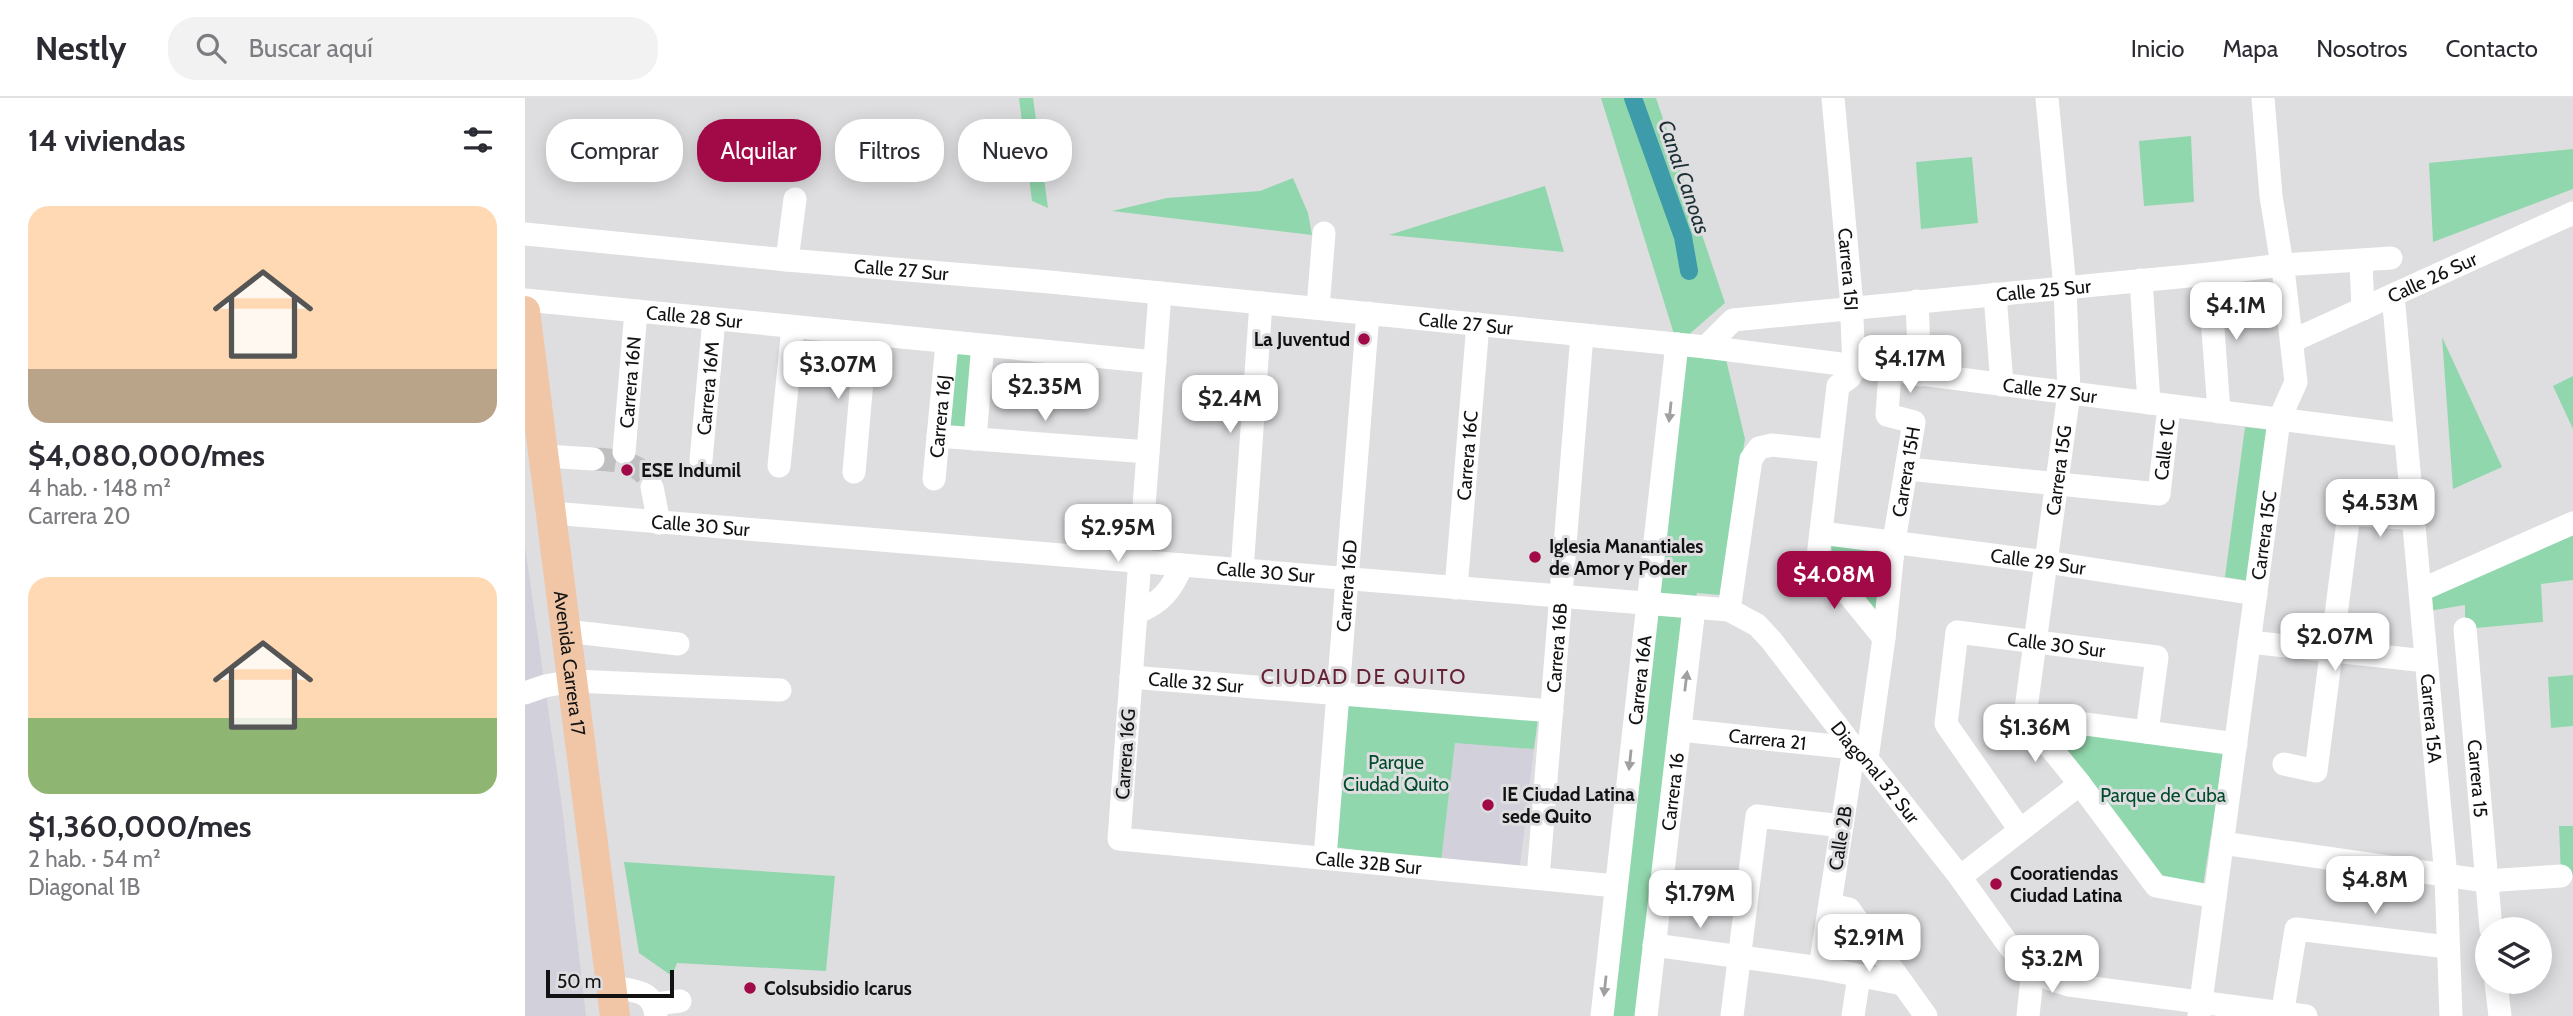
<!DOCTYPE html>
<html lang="es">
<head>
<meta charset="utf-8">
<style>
	:root { --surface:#fff; --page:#f2f2f3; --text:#2b2b33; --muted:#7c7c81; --line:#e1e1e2; --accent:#a20947 }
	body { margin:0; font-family:Cabin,sans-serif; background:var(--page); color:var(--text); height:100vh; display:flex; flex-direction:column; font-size:26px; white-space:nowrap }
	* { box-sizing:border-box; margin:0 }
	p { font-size:23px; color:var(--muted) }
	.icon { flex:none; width:38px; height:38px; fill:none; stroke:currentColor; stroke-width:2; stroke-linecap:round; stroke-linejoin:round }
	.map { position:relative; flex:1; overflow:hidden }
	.side { display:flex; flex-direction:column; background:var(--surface); width:525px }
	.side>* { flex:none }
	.banner { position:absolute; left:21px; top:21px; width:665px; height:63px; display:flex; gap:14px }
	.fabs { position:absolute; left:1950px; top:819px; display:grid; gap:14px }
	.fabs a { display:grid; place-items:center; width:77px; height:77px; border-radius:50%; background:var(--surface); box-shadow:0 4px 18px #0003; font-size:35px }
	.scale { position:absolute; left:21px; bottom:18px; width:128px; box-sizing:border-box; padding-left:7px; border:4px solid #121213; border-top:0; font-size:19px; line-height:24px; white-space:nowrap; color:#121213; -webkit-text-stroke:5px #dedee1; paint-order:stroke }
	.price { position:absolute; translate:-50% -60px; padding:0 16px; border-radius:14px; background:#fff; color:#222; font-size:23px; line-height:46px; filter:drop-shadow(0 2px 4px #0008) }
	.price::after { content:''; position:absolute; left:50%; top:42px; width:21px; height:16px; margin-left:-10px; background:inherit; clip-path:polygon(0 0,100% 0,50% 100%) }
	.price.active { background:var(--accent); color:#fff }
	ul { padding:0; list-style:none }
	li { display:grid; align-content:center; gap:14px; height:371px; padding:0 28px }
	li span { display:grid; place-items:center; height:217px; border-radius:21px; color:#555 }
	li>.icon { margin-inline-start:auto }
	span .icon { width:126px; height:126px; fill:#fffc; stroke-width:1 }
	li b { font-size:30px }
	h2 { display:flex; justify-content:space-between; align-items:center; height:84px; padding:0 28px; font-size:30px }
	.chip { padding:0 24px; border-radius:28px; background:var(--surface); box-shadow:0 4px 18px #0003; font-size:24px; line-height:63px }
	.chip.active { background:var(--accent); color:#fff }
	header { display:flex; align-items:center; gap:42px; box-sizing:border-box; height:98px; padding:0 35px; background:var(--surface); border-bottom:2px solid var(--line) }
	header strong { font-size:33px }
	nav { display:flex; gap:38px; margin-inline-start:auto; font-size:24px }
	.search { width:490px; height:63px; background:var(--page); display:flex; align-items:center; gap:18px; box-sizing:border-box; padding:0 24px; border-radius:28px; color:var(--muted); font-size:26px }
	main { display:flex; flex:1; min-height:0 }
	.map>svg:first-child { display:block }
	.built { fill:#d2d1db }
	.green { fill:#91d7ad }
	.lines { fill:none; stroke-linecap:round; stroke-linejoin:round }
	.canal { stroke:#3e9ba9; stroke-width:18 }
	.minor-tunnel { stroke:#bfbfc2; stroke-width:23; stroke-dasharray:23 11; stroke-linecap:butt }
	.minor { stroke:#fff; stroke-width:23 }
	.major { stroke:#f0c6a6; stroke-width:30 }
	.oneway { fill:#a0a0a1 }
	.poi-dot { fill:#a20947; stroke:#dedee1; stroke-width:2.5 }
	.labels { text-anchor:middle; stroke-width:6; stroke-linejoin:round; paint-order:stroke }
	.street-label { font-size:19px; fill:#121213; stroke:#dedee1 }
	.poi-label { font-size:19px; font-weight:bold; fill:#121213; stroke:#dedee1; text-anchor:start }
	.park-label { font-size:19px; fill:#014a2b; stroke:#dedee1 }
	.water-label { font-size:21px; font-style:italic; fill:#1b3034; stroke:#dedee1 }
	.neighbourhood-label { font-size:21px; letter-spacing:2px; fill:#662235; stroke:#dedee1 }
</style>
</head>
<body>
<header>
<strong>Nestly</strong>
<div class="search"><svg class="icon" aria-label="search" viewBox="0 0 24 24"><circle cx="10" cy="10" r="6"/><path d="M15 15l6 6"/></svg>Buscar aquí</div>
<nav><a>Inicio</a><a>Mapa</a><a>Nosotros</a><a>Contacto</a></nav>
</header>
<main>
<section class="side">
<h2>14 viviendas<svg class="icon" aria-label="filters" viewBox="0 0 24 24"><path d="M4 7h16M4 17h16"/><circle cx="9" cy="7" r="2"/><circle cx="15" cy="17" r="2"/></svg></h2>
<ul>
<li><span style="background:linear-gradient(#ffd9b3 75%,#b9a48a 0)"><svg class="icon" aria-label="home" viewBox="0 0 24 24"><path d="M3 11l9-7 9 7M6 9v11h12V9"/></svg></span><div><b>$4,080,000/mes</b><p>4 hab. · 148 m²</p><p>Carrera 20</p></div></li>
<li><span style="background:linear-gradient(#ffd9b3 65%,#8fb573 0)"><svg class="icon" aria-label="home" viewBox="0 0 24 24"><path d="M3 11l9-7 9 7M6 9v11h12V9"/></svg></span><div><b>$1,360,000/mes</b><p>2 hab. · 54 m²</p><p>Diagonal 1B</p></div></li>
</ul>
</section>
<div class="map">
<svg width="2048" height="918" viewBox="0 0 2048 918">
	<rect width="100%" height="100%" fill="#dedee1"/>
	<!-- built -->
	<g class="built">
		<path d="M0 448 37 708 61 918H0Z"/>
		<path d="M930 644 1009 651 995 768 916 764Z"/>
	</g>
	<!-- green -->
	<g class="green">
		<path d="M494 0H508L523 110 507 103Z"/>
		<path d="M1076 0H1131L1200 205 1153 246 1199 253 1220 341 1195 497 1172 495 1169 510 1121 918H1081L1152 246Z"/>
		<path d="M1666 38 1669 104 1619 108 1614 43Z"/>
		<path d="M2048 51V91L1908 144 1904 65Z"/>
		<path d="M1447 59 1453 125 1396 131 1391 64Z"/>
		<path d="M768 80 783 115 787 137 587 113 642 100 735 93Z"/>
		<path d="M1020 88 1039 154 864 137Z"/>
		<path d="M1917 239 1977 369 1928 391Z"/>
		<path d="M425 253 453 255 447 335 419 333Z"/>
		<path d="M2048 278V331L2028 288Z"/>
		<path d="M1720 329 1745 332 1725 483 1700 479Z"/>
		<path d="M2048 433V482L2016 486 2018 524 1940 531V507L1904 513 1903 498Z"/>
		<path d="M1306 444 1360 452 1354 519 1307 457Z"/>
		<path d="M2048 577V628L2026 630 2023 579Z"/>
		<path d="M824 603 1013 621 1009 651 930 645 916 764 809 749Z"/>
		<path d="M1518 626 1699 653 1678 788 1636 783Z"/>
		<path d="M2034 728H2048V777L2036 778Z"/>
		<path d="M99 764 310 778 301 873 152 865 147 878 114 855Z"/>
	</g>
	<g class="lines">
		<!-- canal -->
		<path class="canal" d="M1108 0 1158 139 1164 173"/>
		<!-- minor-tunnel -->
		<path class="minor-tunnel" d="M68 361C92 362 119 364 127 389"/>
		<!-- minor -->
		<g class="minor">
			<path id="s1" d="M1308 0 1326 197 1329 269 1325 279 1313 288 1293 459 1359 540"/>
			<path id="s2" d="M0 136 262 162 525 184 1181 249 1880 337"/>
			<path d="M262 162 270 101"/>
			<path d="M1836 163 1838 211"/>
			<path d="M1684 176 1694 314"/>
			<path d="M1616 182 1624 305"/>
			<path id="s3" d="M635 195 594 741 1091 788"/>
			<path d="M1470 196 1477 287"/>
			<path id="s4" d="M1868 197 1921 779 1926 918"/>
			<path id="s5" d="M0 202 630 264"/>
			<path d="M1392 203 1395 277"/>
			<path d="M793 210 799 135"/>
			<path id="s6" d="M1767 243 2048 115"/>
			<path id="s7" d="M1181 249 1208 222 1684 176 1756 167 1866 160"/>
			<path d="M413 338 623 354"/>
			<path d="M450 341 457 257"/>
			<path id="s8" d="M99 354 111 213"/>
			<path d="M20 358 68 361"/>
			<path id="s9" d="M176 362 189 221"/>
			<path d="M254 368 268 229"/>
			<path id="s10" d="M1382 371 1634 396 1644 308"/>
			<path d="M329 374 341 236"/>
			<path id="s11" d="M409 381 421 256"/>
			<path d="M127 389 134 425"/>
			<path id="s12" d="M27 415 1204 512 1232 527 1246 542 1329 650 1342 661 1435 779 1485 849 1499 864 1525 881 1544 887 1781 918"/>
			<path id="s13" d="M1296 435 1521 464 1731 496"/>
			<path d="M717 472 736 205"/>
			<path id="s14" d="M931 490 953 226"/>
			<path d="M1896 492 2048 425"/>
			<path d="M1204 512 1226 361 1234 350 1247 347 1305 353"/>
			<path d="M611 515C636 505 647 492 657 467"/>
			<path id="s15" d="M1940 531 1966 831"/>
			<path d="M41 533 153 546"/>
			<path d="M1724 544 1901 563"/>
			<path id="s16" d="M606 579 1027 613"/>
			<path d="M0 595 20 588 48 583 255 592"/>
			<path id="s17" d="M1500 618 1544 295 1540 190 1522 0"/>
			<path d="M1500 618 1555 686 1631 788 1690 799"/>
			<path d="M1500 618 1711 646"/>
			<path id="s18" d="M1155 632 1329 650 1295 870"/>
			<path id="s19" d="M1342 661 1359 540 1369 443 1389 324 1362 317 1365 273"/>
			<path d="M1759 666 1791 673 1824 416 1888 421"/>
			<path id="s20" d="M1495 732 1421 626 1432 534 1632 559 1622 634"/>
			<path d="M1697 745 1961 783 2036 778"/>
			<path id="s21" d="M800 760 843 215"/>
			<path d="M1435 779 1555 686"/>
			<path id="s22" d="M1013 780 1057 237"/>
			<path d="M1305 807 1324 811 1401 918"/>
			<path d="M1129 847 1295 870 1378 886"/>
			<path d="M1971 884 1975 918"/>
			<path d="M87 889C109 893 128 891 131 918"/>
			<path d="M130 906 155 903"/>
			<path id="s23" d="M1077 918 1152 246"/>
			<path id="s24" d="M1121 918 1169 510"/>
			<path d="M1207 918 1232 718 1317 728"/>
			<path d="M1328 918 1334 878"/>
			<path d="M1503 918 1508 870"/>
			<path id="s25" d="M1674 918 1754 322 1771 284 1759 179 1746 98 1738 0"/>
			<path d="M1757 918 1771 831 1923 849"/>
		</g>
		<!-- major -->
		<path class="major" id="s26" d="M0 213 90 918"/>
	</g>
	<!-- one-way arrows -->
	<defs><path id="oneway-solid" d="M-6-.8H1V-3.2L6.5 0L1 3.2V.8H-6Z" transform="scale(1.75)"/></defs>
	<g class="oneway">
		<use href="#oneway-solid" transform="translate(1145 314) rotate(96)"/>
		<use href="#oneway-solid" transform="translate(1161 583) rotate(-83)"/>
		<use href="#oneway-solid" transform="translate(1105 662) rotate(96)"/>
		<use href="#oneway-solid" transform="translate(1080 888) rotate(96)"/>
	</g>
	<!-- markers -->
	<g class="poi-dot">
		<circle cx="839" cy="241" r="7"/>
		<circle cx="102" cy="372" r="7"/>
		<circle cx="1010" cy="459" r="7"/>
		<circle cx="963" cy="707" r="7"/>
		<circle cx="1471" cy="786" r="7"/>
		<circle cx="225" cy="890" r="7"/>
	</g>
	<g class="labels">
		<!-- street labels -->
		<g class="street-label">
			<text dy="7" stroke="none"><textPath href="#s1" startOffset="172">Carrera 15I</textPath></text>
			<text dy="7" stroke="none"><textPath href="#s2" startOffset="378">Calle 27 Sur</textPath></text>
			<text dy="7" stroke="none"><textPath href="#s6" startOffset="154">Calle 26 Sur</textPath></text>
			<text dy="7" stroke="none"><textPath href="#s7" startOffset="350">Calle 25 Sur</textPath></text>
			<text dy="7" stroke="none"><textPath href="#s5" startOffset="170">Calle 28 Sur</textPath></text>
			<text dy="7" stroke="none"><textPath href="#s2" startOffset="945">Calle 27 Sur</textPath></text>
			<text dy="7" stroke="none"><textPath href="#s8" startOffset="70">Carrera 16N</textPath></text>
			<text dy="7" stroke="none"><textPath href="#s9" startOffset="72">Carrera 16M</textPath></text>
			<text dy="7" stroke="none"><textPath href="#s2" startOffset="1533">Calle 27 Sur</textPath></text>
			<text dy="7" stroke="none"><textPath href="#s11" startOffset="63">Carrera 16J</textPath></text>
			<text dy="7" stroke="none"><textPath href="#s10" startOffset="298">Calle 1C</textPath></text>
			<text dy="7" stroke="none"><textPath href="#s14" startOffset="133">Carrera 16C</textPath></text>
			<text dy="7" stroke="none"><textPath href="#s17" startOffset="248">Carrera 15G</textPath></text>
			<text dy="7" stroke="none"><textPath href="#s19" startOffset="290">Carrera 15H</textPath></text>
			<text dy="7" stroke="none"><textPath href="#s12" startOffset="149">Calle 30 Sur</textPath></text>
			<text dy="7" stroke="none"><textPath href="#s25" startOffset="485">Carrera 15C</textPath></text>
			<text dy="7" stroke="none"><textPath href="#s13" startOffset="219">Calle 29 Sur</textPath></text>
			<text dy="7" stroke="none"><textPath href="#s12" startOffset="716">Calle 30 Sur</textPath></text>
			<text dy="7" stroke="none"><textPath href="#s21" startOffset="273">Carrera 16D</textPath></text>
			<text dy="7" stroke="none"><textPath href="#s20" startOffset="322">Calle 30 Sur</textPath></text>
			<text dy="7" stroke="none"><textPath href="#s22" startOffset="231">Carrera 16B</textPath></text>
			<text dy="7" stroke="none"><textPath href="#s26" startOffset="355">Avenida Carrera 17</textPath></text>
			<text dy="7" stroke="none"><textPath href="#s23" startOffset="338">Carrera 16A</textPath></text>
			<text dy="7" stroke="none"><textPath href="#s16" startOffset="65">Calle 32 Sur</textPath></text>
			<text dy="7" stroke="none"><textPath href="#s4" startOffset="425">Carrera 15A</textPath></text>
			<text dy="7" stroke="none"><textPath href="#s18" startOffset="88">Carrera 21</textPath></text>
			<text transform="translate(600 656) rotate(-86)" y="7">Carrera 16G</text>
			<text dy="7" stroke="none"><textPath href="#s12" startOffset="1402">Diagonal 32 Sur</textPath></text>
			<text dy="7" stroke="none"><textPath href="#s15" startOffset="150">Carrera 15</textPath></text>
			<text dy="7" stroke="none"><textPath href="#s24" startOffset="226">Carrera 16</textPath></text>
			<text transform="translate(1315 740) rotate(-81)" y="7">Calle 2B</text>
			<text dy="7" stroke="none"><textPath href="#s3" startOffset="798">Calle 32B Sur</textPath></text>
		</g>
		<!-- poi labels -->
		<g class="poi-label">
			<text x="825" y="248" text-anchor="end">La Juventud</text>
			<text x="116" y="379">ESE Indumil</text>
			<text x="1024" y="455">Iglesia Manantiales<tspan x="1024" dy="22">de Amor y Poder</tspan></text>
			<text x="977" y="703">IE Ciudad Latina<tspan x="977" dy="22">sede Quito</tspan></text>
			<text x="1485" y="782">Cooratiendas<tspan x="1485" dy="22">Ciudad Latina</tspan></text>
			<text x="239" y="897">Colsubsidio Icarus</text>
		</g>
		<!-- park labels -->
		<g class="park-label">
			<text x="871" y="671">Parque<tspan x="871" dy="22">Ciudad Quito</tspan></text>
			<text x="1638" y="704">Parque de Cuba</text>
		</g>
		<!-- water labels -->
		<g class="water-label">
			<text transform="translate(1159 79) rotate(71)" y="7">Canal Canoas</text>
		</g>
		<!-- neighbourhood labels -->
		<g class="neighbourhood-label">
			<text x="839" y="586">CIUDAD DE QUITO</text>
		</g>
	</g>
</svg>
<div class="fabs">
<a><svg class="icon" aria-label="layers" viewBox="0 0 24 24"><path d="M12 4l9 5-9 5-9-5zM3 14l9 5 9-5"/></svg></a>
</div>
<div class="scale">50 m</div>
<b class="price" style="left:1711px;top:244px">$4.1M</b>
<b class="price" style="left:1385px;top:297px">$4.17M</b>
<b class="price" style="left:313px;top:303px">$3.07M</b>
<b class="price" style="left:520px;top:325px">$2.35M</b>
<b class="price" style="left:705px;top:337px">$2.4M</b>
<b class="price" style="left:1855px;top:441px">$4.53M</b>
<b class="price" style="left:593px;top:466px">$2.95M</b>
<b class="price active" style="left:1309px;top:513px">$4.08M</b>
<b class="price" style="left:1810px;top:575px">$2.07M</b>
<b class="price" style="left:1510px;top:666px">$1.36M</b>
<b class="price" style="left:1850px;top:818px">$4.8M</b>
<b class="price" style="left:1175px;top:832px">$1.79M</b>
<b class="price" style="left:1344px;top:876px">$2.91M</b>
<b class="price" style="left:1527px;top:897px">$3.2M</b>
<div class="banner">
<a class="chip">Comprar</a>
<a class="chip active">Alquilar</a>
<a class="chip">Filtros</a>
<a class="chip">Nuevo</a>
</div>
</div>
</main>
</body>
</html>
